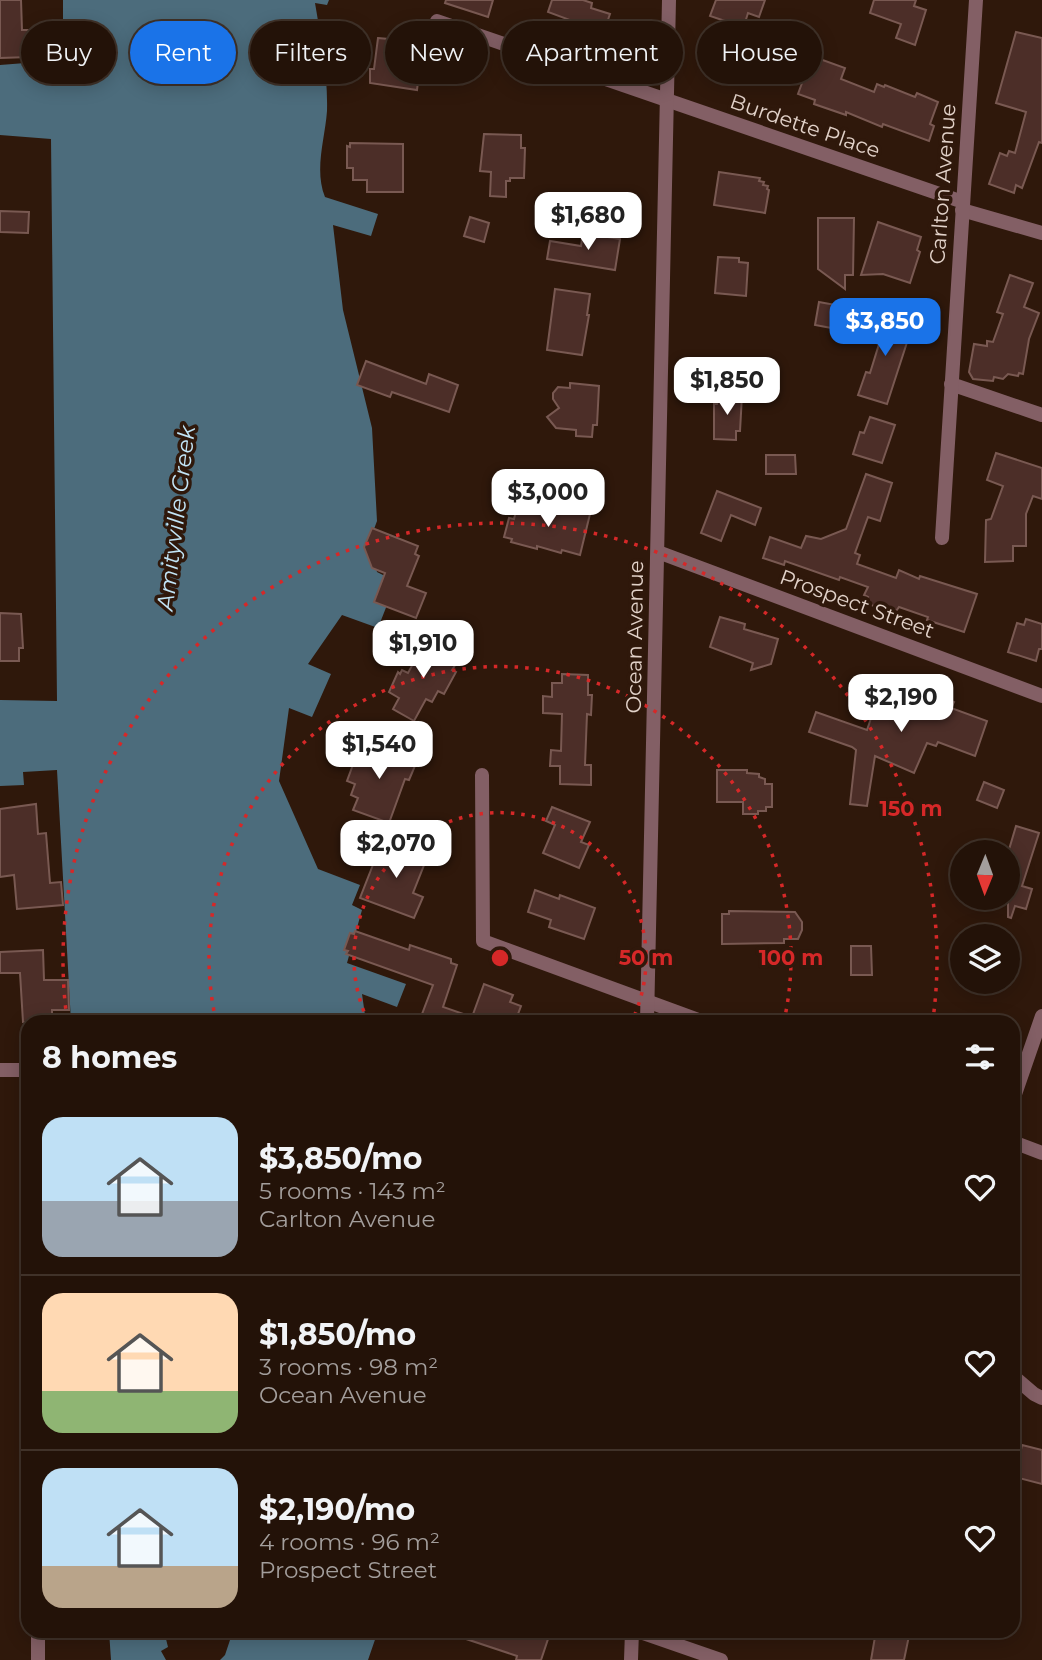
<!DOCTYPE html>
<html lang="en">
<head>
<meta charset="utf-8">
<style>
	:root { --surface:#231208; --page:#2b1b12; --text:#f1f3f6; --muted:#a39e9c; --line:#403229; --accent:#1a73e8 }
	body { margin:0; font-family:Montserrat,sans-serif; background:var(--page); color:var(--text); height:100vh; display:flex; flex-direction:column; font-size:26px; white-space:nowrap }
	* { box-sizing:border-box; margin:0 }
	p { font-size:23px; color:var(--muted) }
	.icon { flex:none; width:38px; height:38px; fill:none; stroke:currentColor; stroke-width:2; stroke-linecap:round; stroke-linejoin:round }
	.map { position:relative; flex:1; overflow:hidden }
	.side { position:absolute; left:21px; top:1015px; width:999px; height:623px; display:flex; flex-direction:column; background:var(--surface); border-radius:21px; box-shadow:0 4px 18px #0003,0 0 0 2px var(--line) }
	.side>* { flex:none }
	.top-card { position:absolute; left:21px; top:21px; width:1001px; height:63px; display:flex; gap:14px }
	.needle { width:46px; rotate:181deg }
	.controls { position:absolute; left:950px; top:840px; display:grid; gap:14px }
	.controls a { display:grid; place-items:center; width:70px; height:70px; border-radius:50%; background:var(--surface); box-shadow:0 4px 18px #0003,0 0 0 2px var(--line); font-size:35px }
	.price { position:absolute; translate:-50% -60px; padding:0 16px; border-radius:14px; background:#fff; color:#222; font-size:23px; line-height:46px; filter:drop-shadow(0 2px 4px #0008) }
	.price::after { content:''; position:absolute; left:50%; top:42px; width:21px; height:16px; margin-left:-10px; background:inherit; clip-path:polygon(0 0,100% 0,50% 100%) }
	.price.selected { background:var(--accent); color:#fff }
	ul { padding:0; list-style:none }
	li { display:flex; align-items:center; gap:21px; height:175px; padding:0 21px }
	li+li { border-top:2px solid var(--line) }
	li span { display:grid; place-items:center; flex:none; width:196px; height:140px; border-radius:21px; color:#555 }
	li>.icon { margin-inline-start:auto }
	span .icon { width:84px; height:84px; fill:#fffc; stroke-width:1 }
	li b { font-size:30px }
	h2 { display:flex; justify-content:space-between; align-items:center; height:84px; padding:0 21px; font-size:30px }
	.chip { padding:0 24px; border-radius:32px; background:var(--surface); box-shadow:0 4px 18px #0003,0 0 0 2px var(--line); font-size:24px; line-height:63px }
	.chip.selected { background:var(--accent); color:#fff }
	.map>svg:first-child { display:block }
	.water { fill:#4c6c7c }
	.building { fill:#4c2e28; stroke:#795952; stroke-width:2 }
	.lines { fill:none; stroke-linecap:round; stroke-linejoin:round }
	.street { stroke:#835f65; stroke-width:14 }
	.ring { fill:none; stroke:#d62828; stroke-width:3.5; stroke-dasharray:3.5 7 }
	.labels { text-anchor:middle; stroke-width:7; stroke-linejoin:round; paint-order:stroke }
	.street-label { font-size:21px; fill:#e2d2c9; stroke:#2f180b }
	.water-label { font-size:23px; font-style:italic; fill:#c2e5f7; stroke:#2f180b }
	.centre { fill:#d62828; stroke:#2f180b; stroke-width:3.5 }
	.ring-label { font-size:21px; text-anchor:middle; font-weight:bold; fill:#d62828; stroke:#2f180b; stroke-width:7; stroke-linejoin:round; paint-order:stroke }
</style>
</head>
<body>
<div class="map">
<svg width="1042" height="1660" viewBox="0 0 1042 1660">
	<rect width="100%" height="100%" fill="#2f180b"/>
	<!-- water -->
	<g class="water">
		<path d="M63 0H329L327 5 315 3C321 39 328 74 327 111 325 139 314 170 325 197L378 214 371 236 333 225 343 310 372 428 377 521 370 540 377 572 387 577V605L378 628 342 615 308 664 331 674 312 717 289 708 279 781 318 869 360 885 352 905 362 910 347 963 406 984 397 1007 362 994 366 1022H71L57 770 23 772 24 785 0 786V700L57 701 51 139 0 135V65L63 60Z"/>
		<path d="M109 1631H166L165 1635 168 1647 161 1651 166 1660H111Z"/>
		<path d="M233 1631H378L368 1660H220L225 1655Z"/>
	</g>
	<!-- building -->
	<g class="building">
		<path d="M0 0H21L22 30H28L29 36 32 35V42L51 41 29 57 0 58Z"/>
		<path d="M446 0H493L488 17 445 3Z"/>
		<path d="M552 0H583L592 3 591 8 610 14 602 37 568 26 570 20 548 12Z"/>
		<path d="M716 0H765L759 17 748 13 738 45 769 55 766 65 770 74 746 84 727 77 729 72 710 66 725 21 710 16Z"/>
		<path d="M874 0H916L914 6 926 10 915 45 896 38 901 24 870 13Z"/>
		<path d="M1016 32 1042 38V143L1039 142 1022 188 1016 185 1014 193 989 184 1000 153 1007 156 1009 151 1015 153 1026 112 996 103Z"/>
		<path d="M378 38 410 41V44L431 46 430 66 420 65 417 90 370 83V69H374Z"/>
		<path d="M806 54 845 68 841 79 874 92 877 84 884 87 885 85 915 97 917 93 938 102 930 124 934 126 929 141 883 124 882 127 846 112V115L814 104 815 100 798 94 802 83 797 81Z"/>
		<path d="M484 134 521 135V148H525L524 178H510V181H506V197L490 196 491 172 480 171Z"/>
		<path d="M350 143 403 144V192H367V180H353V168H347V146L350 147Z"/>
		<path d="M719 172 760 178 759 181 764 182 763 185 768 186 767 189 769 190 765 213 714 205Z"/>
		<path d="M0 211 29 212 28 233 0 232Z"/>
		<path d="M470 217 489 223 484 242 464 236Z"/>
		<path d="M818 218H854L853 275H845V289L818 269Z"/>
		<path d="M878 222 921 237 917 250 920 252 910 283 883 274 861 275Z"/>
		<path d="M583 233 620 239 615 270 547 259 550 241 581 246Z"/>
		<path d="M718 257 739 258V262L748 263 746 296 715 293Z"/>
		<path d="M1010 275 1033 283 1024 307 1039 313 1029 339 1023 374 1019 373 1018 376 1008 374 1003 379 994 377 993 381 973 379 969 372 974 344 987 346V341L993 342 1003 314 997 312Z"/>
		<path d="M555 289 590 294 587 315H589L582 355 547 350Z"/>
		<path d="M819 302 841 306 837 329 815 325Z"/>
		<path d="M872 317 893 324 894 320 911 326 909 329 911 330 887 404 858 395 866 372 870 373 879 344 865 339Z"/>
		<path d="M366 361 426 384 429 374 458 385 449 412 392 392 390 397 357 385Z"/>
		<path d="M570 383 599 386 597 425H593L592 437 576 436V430L556 428 547 417 559 408 553 399V393L558 387 570 388Z"/>
		<path d="M718 394 742 395 740 431H736V440L714 439V404H717Z"/>
		<path d="M870 417 895 425 882 463 853 454 860 432 864 433Z"/>
		<path d="M996 453 1042 468V499L1033 496 1026 514V546H1013V561L985 562 986 520 991 519 1003 486 987 480Z"/>
		<path d="M766 455H795L796 474H766Z"/>
		<path d="M866 474 892 483 880 521 868 517 855 553 860 555 857 564 896 578 899 570 919 579 920 576 977 594 964 632 927 620 928 617 899 607 894 614 866 603 868 597 864 595 868 587 840 577 839 580 785 561 784 565 763 558 770 537 801 548 806 536 821 539 846 529Z"/>
		<path d="M717 491 761 508 755 525 731 515 721 541 701 533Z"/>
		<path d="M518 504 555 512 556 508 590 514 580 555 562 550 561 553 537 546V549L511 542 512 539 504 537 509 518 514 519Z"/>
		<path d="M372 528 418 546 415 554 419 556 407 586 426 593 416 618 374 602 385 573 372 568 364 547Z"/>
		<path d="M0 613 21 614 23 648H19V661H0Z"/>
		<path d="M720 617 745 624 744 629 778 639 771 664 751 670 753 663 710 647Z"/>
		<path d="M1026 619 1042 624V649H1039L1036 661 1008 652 1017 623 1024 625Z"/>
		<path d="M426 640 459 659 452 670 456 672 444 694 438 691 432 702 426 699 414 721 393 709 399 698 389 692 398 672 400 674 402 670 408 673Z"/>
		<path d="M562 674 588 675V695H592L591 715 587 714 585 765H591V785L560 784V766H550L551 750 561 751 562 714 543 713V696L552 697V683H562Z"/>
		<path d="M883 683 930 700 934 694 954 702 951 708 987 721 975 756 938 742 936 746 927 743 914 773 875 756 867 806 850 804 856 750 852 747 809 732 816 712 867 730Z"/>
		<path d="M371 743 417 761 409 780 405 779 389 823 353 810 358 798 351 795 355 784 347 781 358 751 363 753 365 748 369 749Z"/>
		<path d="M717 770H747V773L759 774V777L765 779V784H772V807H766V811H758V814H743V802H717Z"/>
		<path d="M984 782 1004 790 997 808 977 800Z"/>
		<path d="M36 804 38 834 46 833 50 883 61 882 63 905 17 909 14 875 0 877V809Z"/>
		<path d="M552 807 590 822 581 842 589 845 579 868 543 853 555 825 546 821Z"/>
		<path d="M1016 826 1039 833 1022 886 1032 889 1026 909 1015 906 1011 918 1008 917V853Z"/>
		<path d="M390 841 428 855 413 893 423 897 414 918 360 898 378 852 385 855Z"/>
		<path d="M535 890 559 899 560 895 595 908 584 939 549 927 551 920 528 912Z"/>
		<path d="M729 911 795 912 802 922V930L798 939H784V943L722 944V914H729Z"/>
		<path d="M355 931 409 950 410 945 451 959V963L457 965 443 1007 472 1017 484 984 513 995 510 1002 521 1006 515 1022H419L433 985 346 954 348 951 344 950 350 933 354 934Z"/>
		<path d="M851 946H871L872 975H851Z"/>
		<path d="M43 950 44 980H68L69 1010H52V1022H23L20 973H0V952Z"/>
		<path d="M1022 1445 1042 1450V1484L1015 1477Z"/>
		<path d="M451 1631H511L525 1636 526 1631 548 1639 541 1660H516L517 1656 451 1634Z"/>
		<path d="M876 1631H910L904 1660H871Z"/>
	</g>
	<g class="lines">
		<!-- street -->
		<g class="street">
			<path d="M437 21 963 202"/>
			<path d="M962 210 1042 233"/>
			<path d="M951 384 1042 415"/>
			<path d="M942 538 976 0"/>
			<path d="M658 552 1042 696"/>
			<path d="M482 775 483 941 704 1022"/>
			<path d="M647 1022 669 0"/>
			<path d="M0 1070H27L28 1112"/>
			<path d="M1013 1100 1042 1016"/>
			<path d="M1013 1142 1042 1153"/>
			<path d="M1013 1376 1034 1394 1042 1398"/>
			<path d="M38 1631V1660"/>
			<path d="M637 1631 721 1660"/>
			<path d="M631 1660 632 1631"/>
		</g>
	</g>
	<!-- distance rings -->
	<g class="ring">
		<path d="M368 1021A146 146 0 1 1 632 1021"/>
		<path d="M216 1021A291 291 0 1 1 784 1021"/>
		<path d="M67 1019A437 437 0 1 1 933 1019"/>
	</g>
	<g class="labels">
		<!-- street labels -->
		<g class="street-label">
			<text transform="translate(805 126) rotate(19)" y="7">Burdette Place</text>
			<text transform="translate(943 184) rotate(-86)" y="7">Carlton Avenue</text>
			<text transform="translate(857 604) rotate(20)" y="7">Prospect Street</text>
			<text transform="translate(635 637) rotate(-89)" y="7">Ocean Avenue</text>
		</g>
		<!-- water labels -->
		<g class="water-label">
			<text transform="translate(176 518) rotate(-83)" y="8">Amityville Creek</text>
		</g>
	</g>
	<circle cx="500" cy="958" r="10" class="centre"/>
	<g class="ring-label">
		<text x="911" y="816">150 m</text>
		<text x="646" y="965">50 m</text>
		<text x="791" y="965">100 m</text>
	</g>
</svg>
<div class="controls">
<a><svg class="needle" viewBox="-14 -14 28 28"><path d="M0-13l5 13h-10z" fill="#e53935"/><path d="M0 13l5-13h-10z" fill="#a39e9c"/></svg></a>
<a><svg class="icon" aria-label="layers" viewBox="0 0 24 24"><path d="M12 4l9 5-9 5-9-5zM3 14l9 5 9-5"/></svg></a>
</div>
<b class="price" style="left:588px;top:252px">$1,680</b>
<b class="price selected" style="left:885px;top:358px">$3,850</b>
<b class="price" style="left:727px;top:417px">$1,850</b>
<b class="price" style="left:548px;top:529px">$3,000</b>
<b class="price" style="left:423px;top:680px">$1,910</b>
<b class="price" style="left:901px;top:734px">$2,190</b>
<b class="price" style="left:379px;top:781px">$1,540</b>
<b class="price" style="left:396px;top:880px">$2,070</b>
<div class="top-card">
<a class="chip">Buy</a>
<a class="chip selected">Rent</a>
<a class="chip">Filters</a>
<a class="chip">New</a>
<a class="chip">Apartment</a>
<a class="chip">House</a>
</div>
<section class="side">
<h2>8 homes<svg class="icon" aria-label="filters" viewBox="0 0 24 24"><path d="M4 7h16M4 17h16"/><circle cx="9" cy="7" r="2"/><circle cx="15" cy="17" r="2"/></svg></h2>
<ul>
<li><span style="background:linear-gradient(#bfe0f5 60%,#9aa5b1 0)"><svg class="icon" aria-label="home" viewBox="0 0 24 24"><path d="M3 11l9-7 9 7M6 9v11h12V9"/></svg></span><div><b>$3,850/mo</b><p>5 rooms · 143 m²</p><p>Carlton Avenue</p></div><svg class="icon" aria-label="heart" viewBox="0 0 24 24"><path d="M12 20l-8-8c-3-5 5-10 8-4 3-6 11-1 8 4z"/></svg></li>
<li><span style="background:linear-gradient(#ffd9b3 70%,#8fb573 0)"><svg class="icon" aria-label="home" viewBox="0 0 24 24"><path d="M3 11l9-7 9 7M6 9v11h12V9"/></svg></span><div><b>$1,850/mo</b><p>3 rooms · 98 m²</p><p>Ocean Avenue</p></div><svg class="icon" aria-label="heart" viewBox="0 0 24 24"><path d="M12 20l-8-8c-3-5 5-10 8-4 3-6 11-1 8 4z"/></svg></li>
<li><span style="background:linear-gradient(#bfe0f5 70%,#b9a48a 0)"><svg class="icon" aria-label="home" viewBox="0 0 24 24"><path d="M3 11l9-7 9 7M6 9v11h12V9"/></svg></span><div><b>$2,190/mo</b><p>4 rooms · 96 m²</p><p>Prospect Street</p></div><svg class="icon" aria-label="heart" viewBox="0 0 24 24"><path d="M12 20l-8-8c-3-5 5-10 8-4 3-6 11-1 8 4z"/></svg></li>
</ul>
</section>
</div>
</body>
</html>
